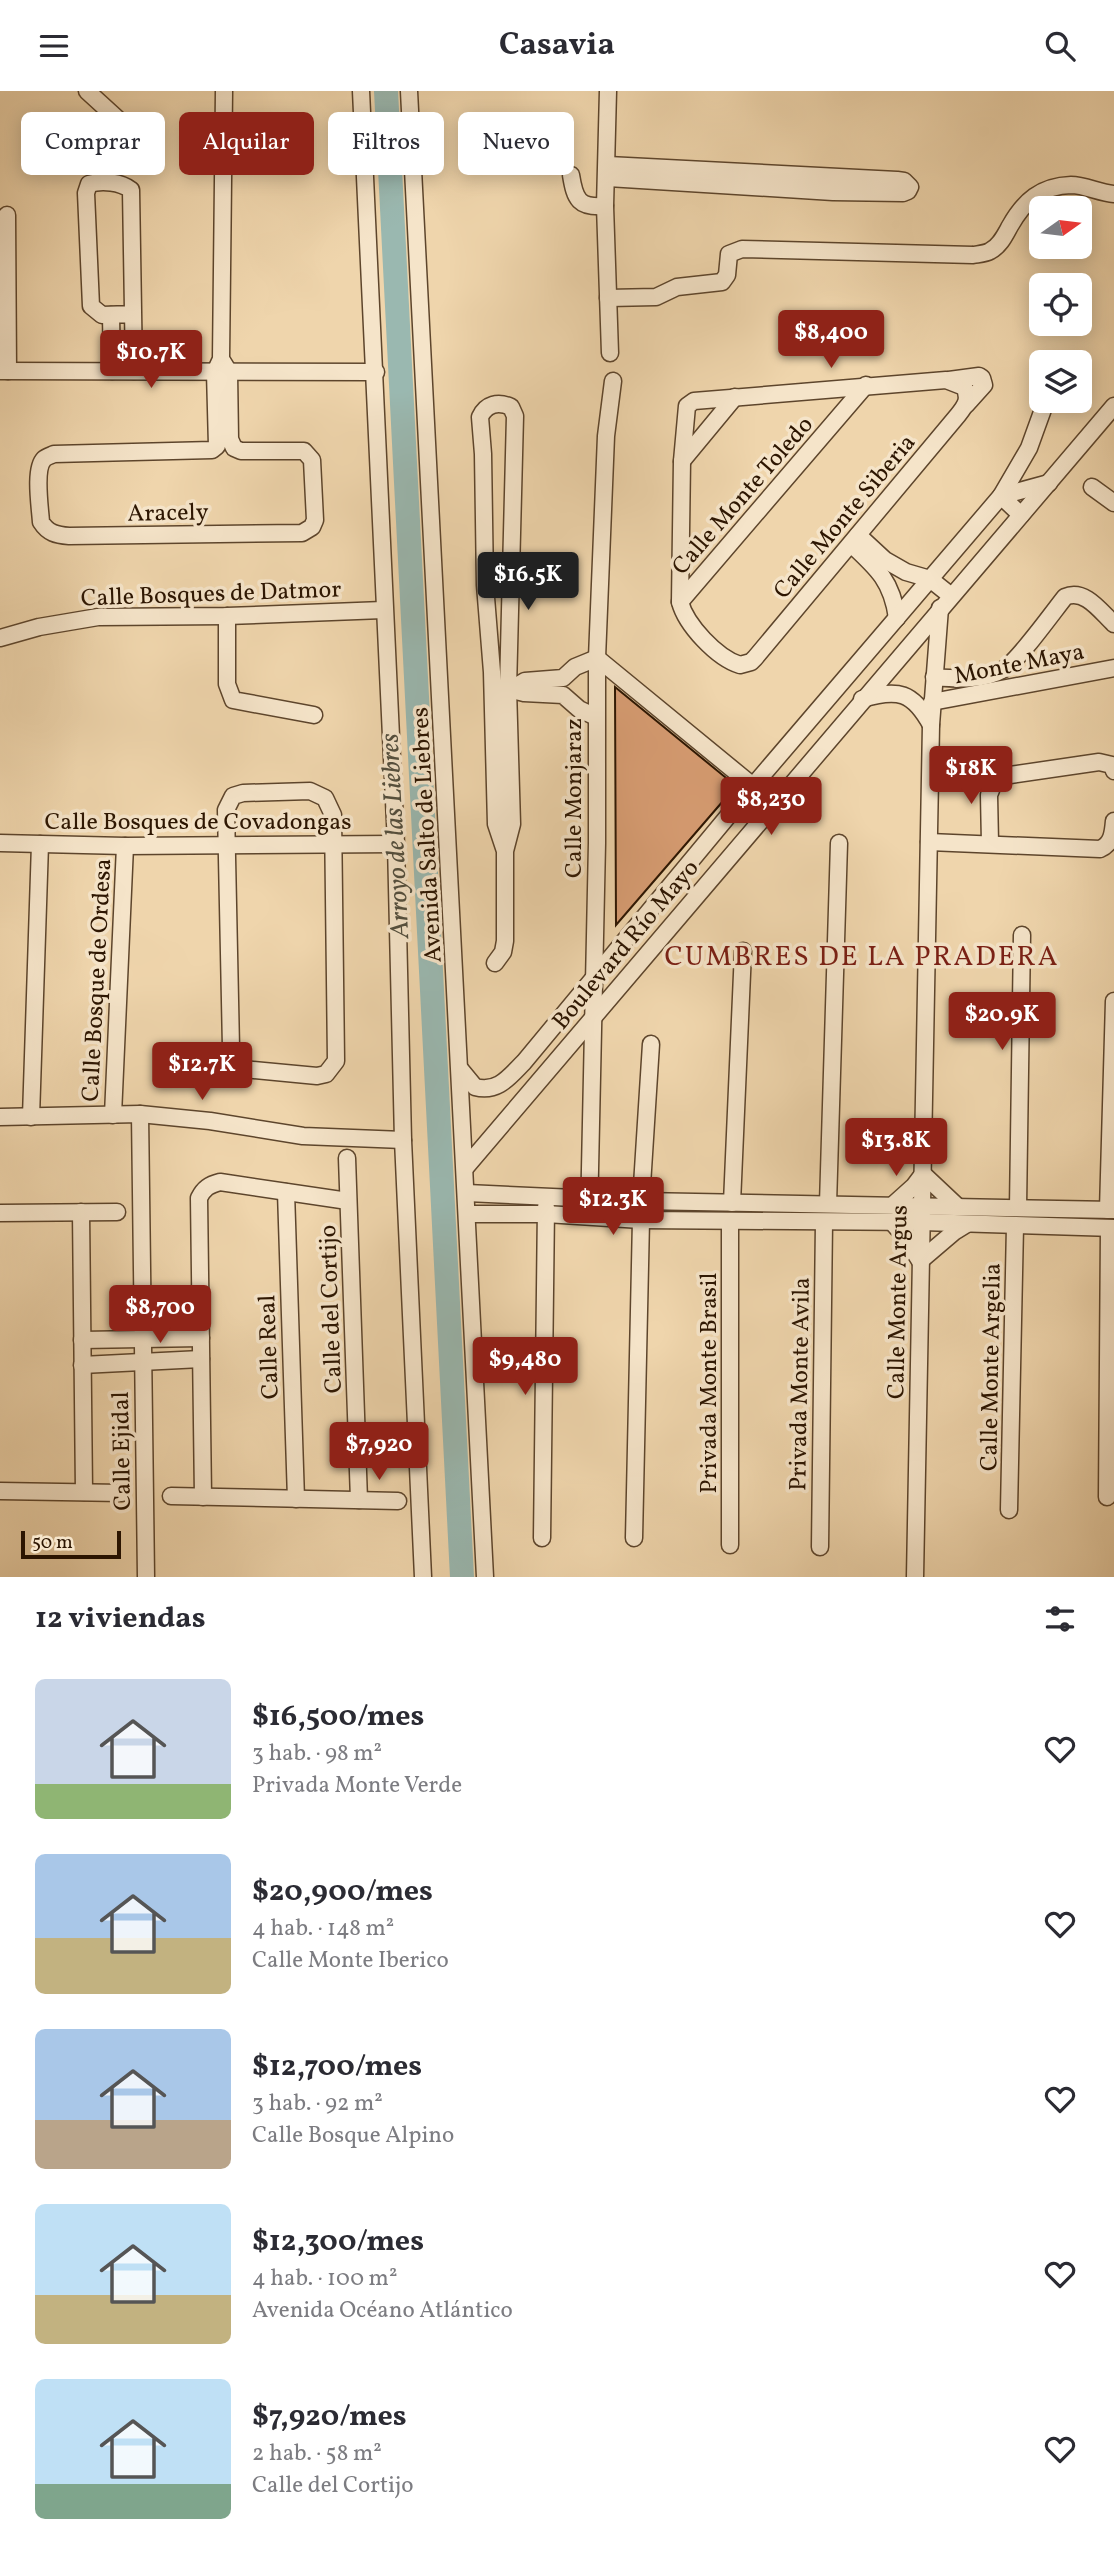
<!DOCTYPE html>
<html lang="es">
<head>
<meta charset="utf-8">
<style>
	:root { --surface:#fff; --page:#f2f2f3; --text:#2b2b33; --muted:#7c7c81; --accent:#8f2418 }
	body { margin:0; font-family:Vollkorn,serif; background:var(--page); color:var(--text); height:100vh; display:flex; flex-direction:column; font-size:26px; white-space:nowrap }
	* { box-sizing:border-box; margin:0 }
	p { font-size:23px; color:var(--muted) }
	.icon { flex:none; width:38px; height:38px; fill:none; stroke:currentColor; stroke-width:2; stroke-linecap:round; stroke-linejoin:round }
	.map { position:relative; height:1486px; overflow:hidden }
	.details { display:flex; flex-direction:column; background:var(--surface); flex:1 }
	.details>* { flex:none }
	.hud { position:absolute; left:21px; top:21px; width:700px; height:63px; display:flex; gap:14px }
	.needle { width:46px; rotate:76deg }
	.fabs { position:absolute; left:1029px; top:105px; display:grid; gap:14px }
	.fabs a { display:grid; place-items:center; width:63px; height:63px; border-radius:10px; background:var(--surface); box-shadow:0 4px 18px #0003; font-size:35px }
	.scale { position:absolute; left:21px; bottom:18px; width:100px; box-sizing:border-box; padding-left:7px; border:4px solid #2c1501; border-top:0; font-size:19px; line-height:24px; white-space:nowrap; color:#2c1501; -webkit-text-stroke:5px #f5e4c9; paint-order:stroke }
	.price { position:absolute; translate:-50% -60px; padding:0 16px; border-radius:7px; background:var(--accent); color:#fff; font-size:23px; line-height:46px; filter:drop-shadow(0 2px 4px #0008) }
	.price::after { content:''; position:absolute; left:50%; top:42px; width:21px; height:16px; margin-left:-10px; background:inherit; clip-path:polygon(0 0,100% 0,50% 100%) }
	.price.on { background:#222; color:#fff }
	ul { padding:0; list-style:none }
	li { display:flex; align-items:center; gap:21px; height:175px; padding:0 35px }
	li span { display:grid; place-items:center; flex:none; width:196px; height:140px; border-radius:10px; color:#555 }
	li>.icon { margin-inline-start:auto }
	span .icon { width:84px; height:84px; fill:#fffc; stroke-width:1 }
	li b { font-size:30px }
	h2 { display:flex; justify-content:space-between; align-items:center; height:84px; padding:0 35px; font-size:30px }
	.tag { padding:0 24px; border-radius:10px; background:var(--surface); box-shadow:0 4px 18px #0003; font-size:24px; line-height:63px }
	.tag.on { background:var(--accent); color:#fff }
	header { display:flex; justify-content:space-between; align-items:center; height:91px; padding:0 35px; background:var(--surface); font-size:32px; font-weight:700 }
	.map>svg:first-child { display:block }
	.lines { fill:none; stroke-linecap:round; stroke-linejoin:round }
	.river { stroke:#9ab8b0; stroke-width:24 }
	.building { fill:#d89d73; stroke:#2c1501; stroke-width:2 }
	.minor-casing { stroke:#5d452c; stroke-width:19 }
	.minor { stroke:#f5e4c9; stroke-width:16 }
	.labels { text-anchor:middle; stroke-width:7; stroke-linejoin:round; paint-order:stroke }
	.street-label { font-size:24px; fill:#2c1501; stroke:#f5e4c9 }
	.water-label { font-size:26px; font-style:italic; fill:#524e3e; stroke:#f5e4c9 }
	.quarter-label { font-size:28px; letter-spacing:2px; fill:#7a1f14; stroke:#f5e4c9 }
</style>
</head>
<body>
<header><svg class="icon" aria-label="menu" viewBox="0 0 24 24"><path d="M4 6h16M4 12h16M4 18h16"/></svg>Casavia<svg class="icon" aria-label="search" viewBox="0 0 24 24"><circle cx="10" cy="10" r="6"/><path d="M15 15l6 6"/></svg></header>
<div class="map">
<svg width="1114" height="1486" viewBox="0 0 1114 1486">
	<rect width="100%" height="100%" fill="#efd5ac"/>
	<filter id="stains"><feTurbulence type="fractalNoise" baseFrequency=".00286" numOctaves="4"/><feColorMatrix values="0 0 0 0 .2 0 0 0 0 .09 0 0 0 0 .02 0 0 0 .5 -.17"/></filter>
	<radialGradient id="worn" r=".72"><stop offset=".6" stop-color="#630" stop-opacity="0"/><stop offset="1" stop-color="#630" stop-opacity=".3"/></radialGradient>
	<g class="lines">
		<!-- river -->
		<path class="river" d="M386 0 462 1486"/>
	</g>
	<!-- building -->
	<path class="building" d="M615 596 736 695 616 834Z"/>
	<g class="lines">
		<defs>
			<g id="minor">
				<path d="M87 0 122 32"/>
				<path d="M361 0 396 753 403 1049 423 1486"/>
				<path d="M409 0 485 1486"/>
				<path d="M608 0 605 115 610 262"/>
				<path d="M571 84C575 109 579 117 605 115"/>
				<path d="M608 87 833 101 903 102 908 100 910 96 904 90 897 89 608 74"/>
				<path d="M7 124 8 280"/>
				<path d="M608 207 656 206 677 196 722 191 727 184 729 163 742 158 973 164C978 163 985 163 990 160 1000 155 1005 144 1010 135 1024 110 1041 95 1071 94 1085 94 1100 102 1114 103"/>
				<path d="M133 223 102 224 91 215 86 102 89 93C102 89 121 91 131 99L134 280"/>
				<path d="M111 224 112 280"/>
				<path d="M221 268 229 281 230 348 234 357 241 360H304L312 369 315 429 312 436 302 442 69 445C56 444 48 442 41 431 40 416 34 378 44 368 46 366 52 364 54 363L212 359 217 355 215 281 221 268 224 0"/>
				<path d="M0 280 376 281"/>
				<path d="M946 289 964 296C970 308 966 314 958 324L755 567 751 571 740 574C717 567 686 534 680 511L682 370 687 315 694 310Z"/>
				<path d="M949 289 979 285 982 287 984 294 966 314"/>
				<path d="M682 370 735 306"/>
				<path d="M1092 396 1114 412"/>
				<path d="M1021 424 1001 405 1029 357 1046 310"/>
				<path d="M858 444 885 469 906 481 930 488 950 504"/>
				<path d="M851 453C877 477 892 490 897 527"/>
				<path d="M680 511 866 294"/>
				<path d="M227 525V593L233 609 314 624"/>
				<path d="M0 547 39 536 98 526 227 525 383 519"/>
				<path d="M934 586C957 588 983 590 1004 578 1018 570 1053 521 1065 506 1085 497 1101 521 1114 533"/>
				<path d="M508 598 524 602 563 604 579 618 596 626"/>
				<path d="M503 603 525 590 563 587 575 576 597 567 753 695"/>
				<path d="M862 608C898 597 913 601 931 634"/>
				<path d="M932 611 1114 577"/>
				<path d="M310 700 325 707 333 724 336 970 326 983 317 985 243 978 237 973 231 957 226 719 233 705 243 702Z"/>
				<path d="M929 751 1100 758C1112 753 1113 742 1114 730"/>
				<path d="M0 752 125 755 396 753"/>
				<path d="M990 752 989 704 995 689 1010 684 1099 671 1112 674 1114 680"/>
				<path d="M495 872 503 861 505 850V760L512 733 508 598 515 325 511 316C498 310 486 313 480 326L483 363 485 494 492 581 496 733 505 760"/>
				<path d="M461 979 475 996C498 1002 509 986 524 971L753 695 1001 405 1049 392"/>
				<path d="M140 1023 146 1486"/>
				<path d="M113 1024 125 755"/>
				<path d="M0 1026 140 1023 210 1030 303 1045 403 1049"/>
				<path d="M31 1026 40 753"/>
				<path d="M347 1067 359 1409"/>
				<path d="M466 1076 1114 315"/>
				<path d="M286 1101 296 1408"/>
				<path d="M467 1102 641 1110 1114 1119"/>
				<path d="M641 1110 651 953"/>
				<path d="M732 1112 743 860"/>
				<path d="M828 1113 839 752"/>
				<path d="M894 1113 914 1095 923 1083 957 1115"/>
				<path d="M1018 1117 1022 844"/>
				<path d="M1108 1119 1114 910"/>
				<path d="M81 1121 84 1401"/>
				<path d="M0 1122 117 1121"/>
				<path d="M468 1123H546L641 1129 922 1131 1114 1137"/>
				<path d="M589 1125 597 752V567L606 345 613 290"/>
				<path d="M892 1131 905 1146 920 1170 954 1141 967 1133"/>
				<path d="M82 1249 201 1247"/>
				<path d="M82 1274 201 1268"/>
				<path d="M0 1400 122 1402"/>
				<path d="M171 1405 398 1410"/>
				<path d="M203 1406 199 1107C204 1097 209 1094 220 1091L348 1110"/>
				<path d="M1107 1406 1109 1137"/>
				<path d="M1009 1419 1015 1135"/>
				<path d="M542 1447 546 1116"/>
				<path d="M634 1447 641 1129"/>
				<path d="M730 1454V1130"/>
				<path d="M820 1456 824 1131"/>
				<path d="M915 1486 931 634 940 517"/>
			</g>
		</defs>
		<!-- minor casing -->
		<use href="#minor" class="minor-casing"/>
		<!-- minor -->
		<use href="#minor" class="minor"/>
	</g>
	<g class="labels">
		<!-- street labels -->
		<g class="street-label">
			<text transform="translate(742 404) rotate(-49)" y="8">Calle Monte Toledo</text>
			<text transform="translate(168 421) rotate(-1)" y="8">Aracely</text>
			<text transform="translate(844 425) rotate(-50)" y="8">Calle Monte Siberia</text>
			<text transform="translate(211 502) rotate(-2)" y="8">Calle Bosques de Datmor</text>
			<text transform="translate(1019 572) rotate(-11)" y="8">Monte Maya</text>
			<text transform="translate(573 707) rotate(-90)" y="8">Calle Monjaraz</text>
			<text x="198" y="738">Calle Bosques de Covadongas</text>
			<text transform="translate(426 744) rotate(-93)" y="8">Avenida Salto de Liebres</text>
			<text transform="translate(625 853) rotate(-50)" y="8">Boulevard Río Mayo</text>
			<text transform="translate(96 889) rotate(-87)" y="8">Calle Bosque de Ordesa</text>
			<text transform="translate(897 1211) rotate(-89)" y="8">Calle Monte Argus</text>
			<text transform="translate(330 1218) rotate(-92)" y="8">Calle del Cortijo</text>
			<text transform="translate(268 1256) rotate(-92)" y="8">Calle Real</text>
			<text transform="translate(990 1276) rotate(-89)" y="8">Calle Monte Argelia</text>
			<text transform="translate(708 1292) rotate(-90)" y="8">Privada Monte Brasil</text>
			<text transform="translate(799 1293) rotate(-89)" y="8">Privada Monte Avila</text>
			<text transform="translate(121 1360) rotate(-91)" y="8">Calle Ejidal</text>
		</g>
		<!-- water labels -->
		<g class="water-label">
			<text transform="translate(394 745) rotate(-93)" y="9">Arroyo de las Liebres</text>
		</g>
		<!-- quarter labels -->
		<g class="quarter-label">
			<text x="862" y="874">CUMBRES DE LA PRADERA</text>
		</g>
	</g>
	<rect width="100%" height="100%" filter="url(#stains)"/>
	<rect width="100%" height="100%" fill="url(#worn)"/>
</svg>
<div class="fabs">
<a><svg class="needle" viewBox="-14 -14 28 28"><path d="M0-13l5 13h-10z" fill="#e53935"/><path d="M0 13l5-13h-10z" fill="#7c7c81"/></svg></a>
<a><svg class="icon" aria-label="locate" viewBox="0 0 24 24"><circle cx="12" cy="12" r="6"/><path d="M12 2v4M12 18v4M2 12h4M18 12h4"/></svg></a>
<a><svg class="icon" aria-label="layers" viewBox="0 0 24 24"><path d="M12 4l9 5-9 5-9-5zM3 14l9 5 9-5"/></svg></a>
</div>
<div class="scale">50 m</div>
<b class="price" style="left:831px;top:279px">$8,400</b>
<b class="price" style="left:151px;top:299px">$10.7K</b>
<b class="price on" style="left:528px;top:521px">$16.5K</b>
<b class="price" style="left:971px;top:715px">$18K</b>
<b class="price" style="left:771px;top:746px">$8,230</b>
<b class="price" style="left:1002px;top:961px">$20.9K</b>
<b class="price" style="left:202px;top:1011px">$12.7K</b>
<b class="price" style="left:896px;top:1087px">$13.8K</b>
<b class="price" style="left:613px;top:1146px">$12.3K</b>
<b class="price" style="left:160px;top:1254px">$8,700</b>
<b class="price" style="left:525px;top:1306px">$9,480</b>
<b class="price" style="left:379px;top:1391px">$7,920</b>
<div class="hud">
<a class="tag">Comprar</a>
<a class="tag on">Alquilar</a>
<a class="tag">Filtros</a>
<a class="tag">Nuevo</a>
</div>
</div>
<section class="details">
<h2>12 viviendas<svg class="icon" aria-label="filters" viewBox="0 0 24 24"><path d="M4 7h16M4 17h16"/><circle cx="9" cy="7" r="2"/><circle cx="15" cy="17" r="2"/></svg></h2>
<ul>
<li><span style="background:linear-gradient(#c9d6e8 75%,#8fb573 0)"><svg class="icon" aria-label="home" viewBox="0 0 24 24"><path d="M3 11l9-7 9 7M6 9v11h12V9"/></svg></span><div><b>$16,500/mes</b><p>3 hab. · 98 m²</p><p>Privada Monte Verde</p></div><svg class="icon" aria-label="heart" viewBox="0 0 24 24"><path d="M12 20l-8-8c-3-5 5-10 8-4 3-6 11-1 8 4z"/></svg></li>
<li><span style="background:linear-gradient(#a9c7e8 60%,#c2b280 0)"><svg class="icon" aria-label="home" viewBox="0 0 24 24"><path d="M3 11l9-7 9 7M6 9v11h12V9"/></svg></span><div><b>$20,900/mes</b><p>4 hab. · 148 m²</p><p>Calle Monte Iberico</p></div><svg class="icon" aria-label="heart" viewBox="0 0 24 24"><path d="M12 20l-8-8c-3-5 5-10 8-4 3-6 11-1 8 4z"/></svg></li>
<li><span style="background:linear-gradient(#a9c7e8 65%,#b9a48a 0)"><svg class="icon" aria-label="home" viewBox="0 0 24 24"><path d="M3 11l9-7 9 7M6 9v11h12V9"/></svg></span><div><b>$12,700/mes</b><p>3 hab. · 92 m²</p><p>Calle Bosque Alpino</p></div><svg class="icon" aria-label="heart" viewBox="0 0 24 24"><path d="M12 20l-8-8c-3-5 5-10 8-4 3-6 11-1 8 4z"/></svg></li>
<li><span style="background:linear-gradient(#bfe0f5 65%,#c2b280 0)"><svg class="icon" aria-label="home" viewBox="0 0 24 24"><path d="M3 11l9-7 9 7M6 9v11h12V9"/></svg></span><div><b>$12,300/mes</b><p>4 hab. · 100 m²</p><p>Avenida Océano Atlántico</p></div><svg class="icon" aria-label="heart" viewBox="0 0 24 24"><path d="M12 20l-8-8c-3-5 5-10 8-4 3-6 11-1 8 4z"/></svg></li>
<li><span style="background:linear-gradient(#bfe0f5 75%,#7fa58c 0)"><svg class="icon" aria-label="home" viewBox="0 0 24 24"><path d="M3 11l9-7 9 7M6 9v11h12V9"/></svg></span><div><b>$7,920/mes</b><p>2 hab. · 58 m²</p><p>Calle del Cortijo</p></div><svg class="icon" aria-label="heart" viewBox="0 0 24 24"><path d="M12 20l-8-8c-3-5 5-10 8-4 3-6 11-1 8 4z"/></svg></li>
</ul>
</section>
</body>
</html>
